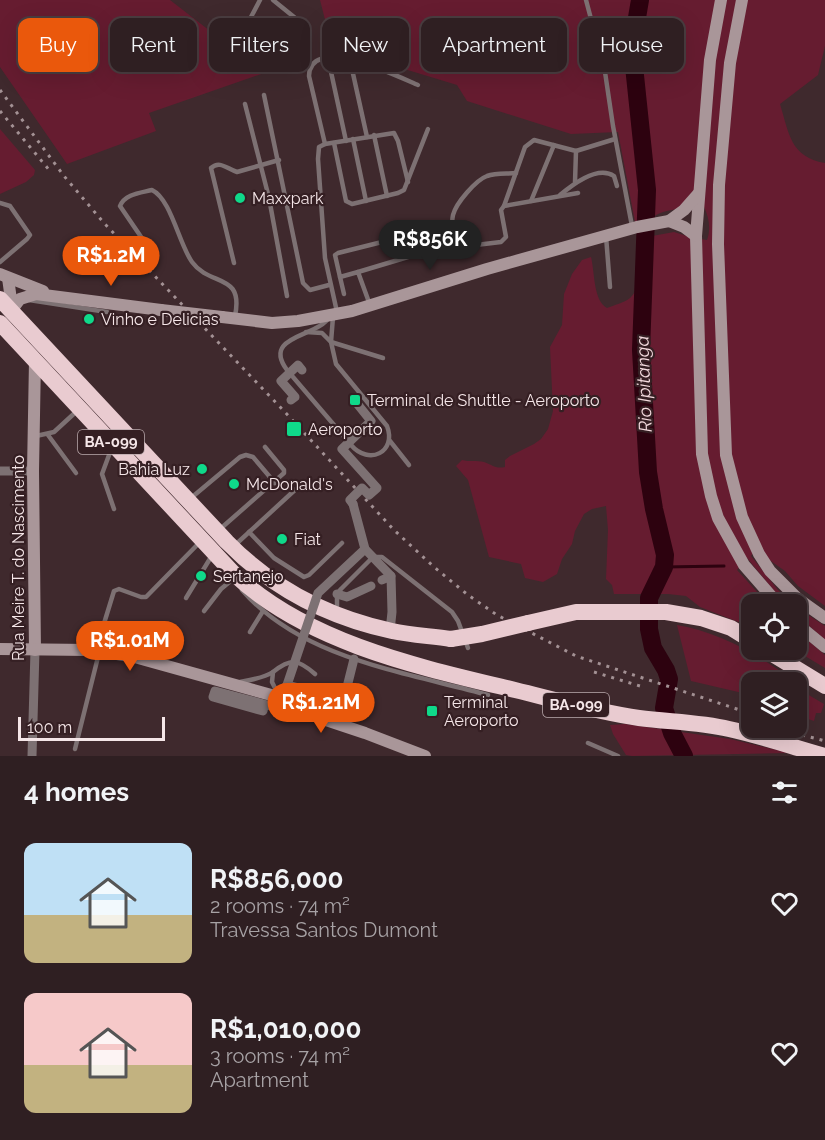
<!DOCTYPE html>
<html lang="en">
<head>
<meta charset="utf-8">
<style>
	:root { --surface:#2f1f22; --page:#3b2c2f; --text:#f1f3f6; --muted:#a7a2a5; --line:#4a3d40; --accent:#ea580c }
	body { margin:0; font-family:Raleway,sans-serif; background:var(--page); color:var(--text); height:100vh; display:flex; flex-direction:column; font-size:22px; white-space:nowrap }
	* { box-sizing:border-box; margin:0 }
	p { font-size:20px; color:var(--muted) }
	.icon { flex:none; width:33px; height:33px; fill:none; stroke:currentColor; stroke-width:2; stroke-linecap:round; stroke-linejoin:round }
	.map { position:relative; height:756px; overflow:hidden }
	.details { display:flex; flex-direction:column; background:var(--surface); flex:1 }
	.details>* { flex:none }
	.banner { position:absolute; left:18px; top:18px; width:789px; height:54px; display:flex; gap:12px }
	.buttons { position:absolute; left:741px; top:594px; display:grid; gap:12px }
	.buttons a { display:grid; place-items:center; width:66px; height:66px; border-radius:12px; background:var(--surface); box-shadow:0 6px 24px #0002,0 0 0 2px var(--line); font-size:30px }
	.scale { position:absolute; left:18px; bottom:15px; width:147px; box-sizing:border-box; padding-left:6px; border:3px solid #f5e6e8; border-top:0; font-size:16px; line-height:21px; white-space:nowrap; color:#f5e6e8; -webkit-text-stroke:4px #351f23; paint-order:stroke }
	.price { position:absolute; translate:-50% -51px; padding:0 14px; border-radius:21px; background:var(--accent); color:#fff; font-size:20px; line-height:39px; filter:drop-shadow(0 2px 3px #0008) }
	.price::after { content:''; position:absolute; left:50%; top:36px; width:18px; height:14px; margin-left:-9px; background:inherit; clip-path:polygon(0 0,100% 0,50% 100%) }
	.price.selected { background:#222; color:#fff }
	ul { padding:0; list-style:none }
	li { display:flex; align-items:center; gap:18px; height:150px; padding:0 24px }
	li span { display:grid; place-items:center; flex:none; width:168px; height:120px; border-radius:12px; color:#555 }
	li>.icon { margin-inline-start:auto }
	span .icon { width:72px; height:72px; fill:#fffc; stroke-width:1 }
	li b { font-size:26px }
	h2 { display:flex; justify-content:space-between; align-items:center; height:72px; padding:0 24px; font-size:26px }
	.tag { padding:0 21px; border-radius:12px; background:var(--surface); box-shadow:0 6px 24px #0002,0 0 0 2px var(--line); font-size:21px; line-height:54px }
	.tag.selected { background:var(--accent); color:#fff }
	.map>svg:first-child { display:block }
	.green { fill:#661c30 }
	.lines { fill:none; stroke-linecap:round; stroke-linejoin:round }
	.stream { stroke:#2d020f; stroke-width:3 }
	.river { stroke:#2d020f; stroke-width:18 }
	.lane { stroke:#7d7173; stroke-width:4.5 }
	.street { stroke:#7d7173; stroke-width:9 }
	.secondary { stroke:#a99699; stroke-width:12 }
	.highway { stroke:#e9cbd0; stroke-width:16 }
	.rail { stroke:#a39194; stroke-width:3; stroke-dasharray:3 6; stroke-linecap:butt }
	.street-bridge { stroke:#7d7173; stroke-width:9 }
	.secondary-bridge { stroke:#a99699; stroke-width:12 }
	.highway-bridge { stroke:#e9cbd0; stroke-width:16 }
	.poi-dot { fill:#0fd98a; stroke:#351f23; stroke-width:2 }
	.labels { text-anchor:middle; stroke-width:4.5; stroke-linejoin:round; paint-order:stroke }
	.shield { fill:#351f23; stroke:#bbaaad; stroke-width:1.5 }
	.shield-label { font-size:15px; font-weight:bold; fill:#f5e6e8 }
	.poi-label { font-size:16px; fill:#f5e6e8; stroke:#351f23; text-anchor:start }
	.street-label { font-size:16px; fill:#f5e6e8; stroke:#351f23 }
	.water-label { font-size:18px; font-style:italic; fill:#f5dbdf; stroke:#351f23 }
</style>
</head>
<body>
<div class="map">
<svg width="825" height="756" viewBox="0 0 825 756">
	<rect width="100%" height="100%" fill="#3f292d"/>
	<!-- green -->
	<g class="green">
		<path d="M0 0H170L223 41 248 64 256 70 267 72 149 113 156 131 67 164 0 67Z"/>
		<path d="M320 0H825V46L818 75 780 104C789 133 790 157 825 163V606L798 586 785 571 768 559 758 546 751 556 778 590 793 604H785L747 558 737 570 768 604H752L751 627 700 607 686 596 668 594H614L612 585 606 579 608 530 606 506 592 509 584 514 575 531 572 544 562 559 557 574 543 582 525 578 521 564 489 557 468 480 456 466 462 460C469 462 477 460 484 462 493 465 495 469 505 467V460L510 456 534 444 541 439 548 429 553 411 550 347 562 325 564 294 572 274 582 260 591 257C595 273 593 300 607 308 614 305 624 303 630 298 645 285 636 258 636 241L641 238 674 232 693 238 707 240C711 229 709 217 704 207 687 209 660 207 649 221L635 222 618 132 571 134 467 101 457 85 332 47Z"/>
		<path d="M0 129 35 170 34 175 26 182 0 194Z"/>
		<path d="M796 607 825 626V640L797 615Z"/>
		<path d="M677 625C719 632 761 655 794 682H752L751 695 691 681Z"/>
		<path d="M797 631 825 655V668L795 650H796Z"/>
		<path d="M796 685 807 694 824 704 821 713H816L814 721 808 719 797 707Z"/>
		<path d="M625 724 730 739 790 753 632 756 626 755 613 734 610 725Z"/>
	</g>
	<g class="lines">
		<!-- stream -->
		<path class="stream" d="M664 567 724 566"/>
		<!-- river -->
		<path class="river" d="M640 0 632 47 647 190 641 350 648 472 654 509 665 555 664 567 649 598V629L653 648 666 670 669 679 664 708 672 733 684 756"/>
		<!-- lane -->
		<g class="lane">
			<path d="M260 0 251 17 252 21 278 43H285L297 29 299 21 273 0"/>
			<path d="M586 0 605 72 613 126 632 226"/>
			<path d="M328 58 346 141"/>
			<path d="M350 60 367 137"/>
			<path d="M264 95 303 283 310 290 329 285"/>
			<path d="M245 104 269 198 287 296"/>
			<path d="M374 135 387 196"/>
			<path d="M353 139 366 201"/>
			<path d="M334 143 346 201 352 204 398 193 404 190 428 129"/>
			<path d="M325 144 309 76C310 33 399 77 418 85"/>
			<path d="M576 151 615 139"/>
			<path d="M516 173C507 174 496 173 487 176 476 180 456 203 453 215 451 224 453 240 459 247L501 242 506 237 501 210 504 206 578 193"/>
			<path d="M560 195C573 184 598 165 614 176L617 186"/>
			<path d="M531 201 554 145"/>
			<path d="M0 203 10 206 30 235 27 239 0 262"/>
			<path d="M504 206 525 147 534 140 576 151 575 182"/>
			<path d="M606 236 610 287"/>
			<path d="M152 253 120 206C125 194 140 193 152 190 171 199 179 244 192 262 210 287 244 272 235 316"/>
			<path d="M234 263 211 168C220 160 227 169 237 172L279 160"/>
			<path d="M358 272 408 257"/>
			<path d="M340 277 344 294"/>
			<path d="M29 300 107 312"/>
			<path d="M370 305 358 272 340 277 335 255 338 253 410 235"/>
			<path d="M337 312 325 258 318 159 319 147 325 144 394 133 398 141 408 182"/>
			<path d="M333 317 331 342 336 364 387 426C397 452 369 466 351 445"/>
			<path d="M306 332 322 333 331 342 383 358"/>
			<path d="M287 370C261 335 319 337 329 317"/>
			<path d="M293 377 346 439"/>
			<path d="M48 435 76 473"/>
			<path d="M36 436 54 432 78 410"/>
			<path d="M390 441 409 465"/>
			<path d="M112 447 102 474 114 509"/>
			<path d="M191 498 240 457 246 455 253 457 275 483"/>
			<path d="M219 530 284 473V470L265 447"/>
			<path d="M249 532 274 558 304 577 309 575 342 543"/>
			<path d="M234 546 296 489"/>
			<path d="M242 590C302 659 405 672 488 695"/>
			<path d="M186 598 211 557"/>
			<path d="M337 610V594L341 589 371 559 376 557H382L452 612 458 621 468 648"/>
			<path d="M204 611 221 589 233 579"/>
			<path d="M250 632 263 611"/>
			<path d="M97 649 99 630H102L114 591 119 589 141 597H146L200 542"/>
			<path d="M273 672 272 682 278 694"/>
			<path d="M240 682C251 680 264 678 273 672 291 658 298 659 315 674"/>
			<path d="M588 743 618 756"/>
			<path d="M75 749 99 653"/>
		</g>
		<!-- street -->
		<g class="street">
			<path d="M0 471H33"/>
			<path d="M353 504 365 549"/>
			<path d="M382 580 391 576 392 612 390 631"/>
			<path d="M337 594 347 597 371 586"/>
			<path d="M287 685 303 689"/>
			<path d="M326 694 344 699 354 659"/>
			<path d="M32 756 35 650"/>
		</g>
		<!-- secondary -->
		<g class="secondary">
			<path d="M721 0 710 60 696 236 702 454 711 496 718 518 744 565 778 604"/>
			<path d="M742 0 730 63 719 185 718 244 726 455 742 517 759 554 770 571 798 599 825 618"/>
			<path d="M669 221 684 227 696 236"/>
			<path d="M0 274 43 291"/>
			<path d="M8 278 12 307"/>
			<path d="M11 311 20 299 36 294 161 310"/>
			<path d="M222 317 272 323 298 321 352 311 487 269 637 227 669 221 684 210 699 193"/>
			<path d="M35 360 33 471 35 650"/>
			<path d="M796 623 825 647"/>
			<path d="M0 649 89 650 131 656 293 701 307 707 323 719 365 733 425 756"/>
		</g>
		<!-- highway -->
		<g class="highway">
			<path d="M0 299 227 542C273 589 327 617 392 631 411 635 431 636 451 639"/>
			<path d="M0 323 234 574C307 643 419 667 515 690 556 700 597 712 639 718 669 722 699 722 729 729 761 736 793 747 825 756"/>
			<path d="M528 623 576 612H666L701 618 731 628 752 641"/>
			<path d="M766 650 825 686"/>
		</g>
		<!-- rail -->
		<g class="rail">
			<path d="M0 90 64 176 104 223 283 410 394 530 434 567 468 595 497 615 576 656 752 714"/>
			<path d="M0 111 50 171"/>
			<path d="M594 672 640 686"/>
			<path d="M776 728 825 741"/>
		</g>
		<!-- street-bridge -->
		<g class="street-bridge">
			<path d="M291 400 295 397 281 381 298 365 302 370"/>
			<path d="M353 504 350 500 362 488 369 495 377 488 342 449 371 421 355 401"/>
			<path d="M221 695 264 707 263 711 213 697 215 691 271 706 287 685 318 593 365 549 391 576"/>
		</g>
		<!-- secondary-bridge -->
		<path class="secondary-bridge" d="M161 310 222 317"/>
		<!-- highway-bridge -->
		<path class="highway-bridge" d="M451 639 482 634 528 623"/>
	</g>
	<!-- markers -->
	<g class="poi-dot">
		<circle cx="240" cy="198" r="6"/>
		<circle cx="89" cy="319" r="6"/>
		<rect x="349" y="394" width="12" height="12" rx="3"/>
		<rect x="286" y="421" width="16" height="16" rx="3"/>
		<circle cx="202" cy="469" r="6"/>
		<circle cx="234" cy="484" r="6"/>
		<circle cx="282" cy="539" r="6"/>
		<circle cx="201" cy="576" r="6"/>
		<rect x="426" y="705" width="12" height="12" rx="3"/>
	</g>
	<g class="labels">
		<!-- shield labels -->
		<g class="shield">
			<rect x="78" y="430" width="66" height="24" rx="4.5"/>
			<rect x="543" y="693" width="66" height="24" rx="4.5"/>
		</g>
		<g class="shield-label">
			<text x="111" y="447">BA-099</text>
			<text x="576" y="710">BA-099</text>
		</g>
		<!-- poi labels -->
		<g class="poi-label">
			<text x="252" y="204">Maxxpark</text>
			<text x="101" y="325">Vinho e Delicias</text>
			<text x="367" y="406">Terminal de Shuttle - Aeroporto</text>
			<text x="308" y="435">Aeroporto</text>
			<text x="190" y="475" text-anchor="end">Bahia Luz</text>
			<text x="246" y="490">McDonald's</text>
			<text x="294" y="545">Fiat</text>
			<text x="213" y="582">Sertanejo</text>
			<text x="444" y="708">Terminal<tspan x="444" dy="18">Aeroporto</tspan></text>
		</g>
		<!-- street labels -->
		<g class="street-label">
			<text transform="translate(18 558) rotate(-90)" y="6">Rua Meire T. do Nascimento</text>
		</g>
		<!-- water labels -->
		<g class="water-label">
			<text transform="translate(644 384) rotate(-92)" y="6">Rio Ipitanga</text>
		</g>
	</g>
</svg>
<div class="buttons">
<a><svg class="icon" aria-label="locate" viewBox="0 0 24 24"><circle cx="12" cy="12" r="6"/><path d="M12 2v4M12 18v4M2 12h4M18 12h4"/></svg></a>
<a><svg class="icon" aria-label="layers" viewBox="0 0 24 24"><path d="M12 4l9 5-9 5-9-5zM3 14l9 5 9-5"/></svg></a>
</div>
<div class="scale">100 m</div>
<b class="price selected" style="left:430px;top:271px">R$856K</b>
<b class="price" style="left:111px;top:287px">R$1.2M</b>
<b class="price" style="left:130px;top:672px">R$1.01M</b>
<b class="price" style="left:321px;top:734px">R$1.21M</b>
<div class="banner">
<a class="tag selected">Buy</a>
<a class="tag">Rent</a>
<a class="tag">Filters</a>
<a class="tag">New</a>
<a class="tag">Apartment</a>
<a class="tag">House</a>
</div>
</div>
<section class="details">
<h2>4 homes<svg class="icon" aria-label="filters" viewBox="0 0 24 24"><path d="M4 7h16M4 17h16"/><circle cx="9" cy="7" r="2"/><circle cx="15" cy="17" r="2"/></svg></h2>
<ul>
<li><span style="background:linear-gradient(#bfe0f5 60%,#c2b280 0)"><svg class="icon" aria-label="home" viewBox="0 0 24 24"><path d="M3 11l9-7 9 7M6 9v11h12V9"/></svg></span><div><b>R$856,000</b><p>2 rooms · 74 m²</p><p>Travessa Santos Dumont</p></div><svg class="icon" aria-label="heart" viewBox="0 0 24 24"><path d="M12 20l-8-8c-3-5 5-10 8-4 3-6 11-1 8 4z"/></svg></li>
<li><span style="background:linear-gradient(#f6c9c9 60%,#c2b280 0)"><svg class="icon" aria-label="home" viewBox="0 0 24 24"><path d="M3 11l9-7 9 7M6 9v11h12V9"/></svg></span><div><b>R$1,010,000</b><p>3 rooms · 74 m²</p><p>Apartment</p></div><svg class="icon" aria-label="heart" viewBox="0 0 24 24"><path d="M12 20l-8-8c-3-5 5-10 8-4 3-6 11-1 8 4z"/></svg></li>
</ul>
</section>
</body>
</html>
